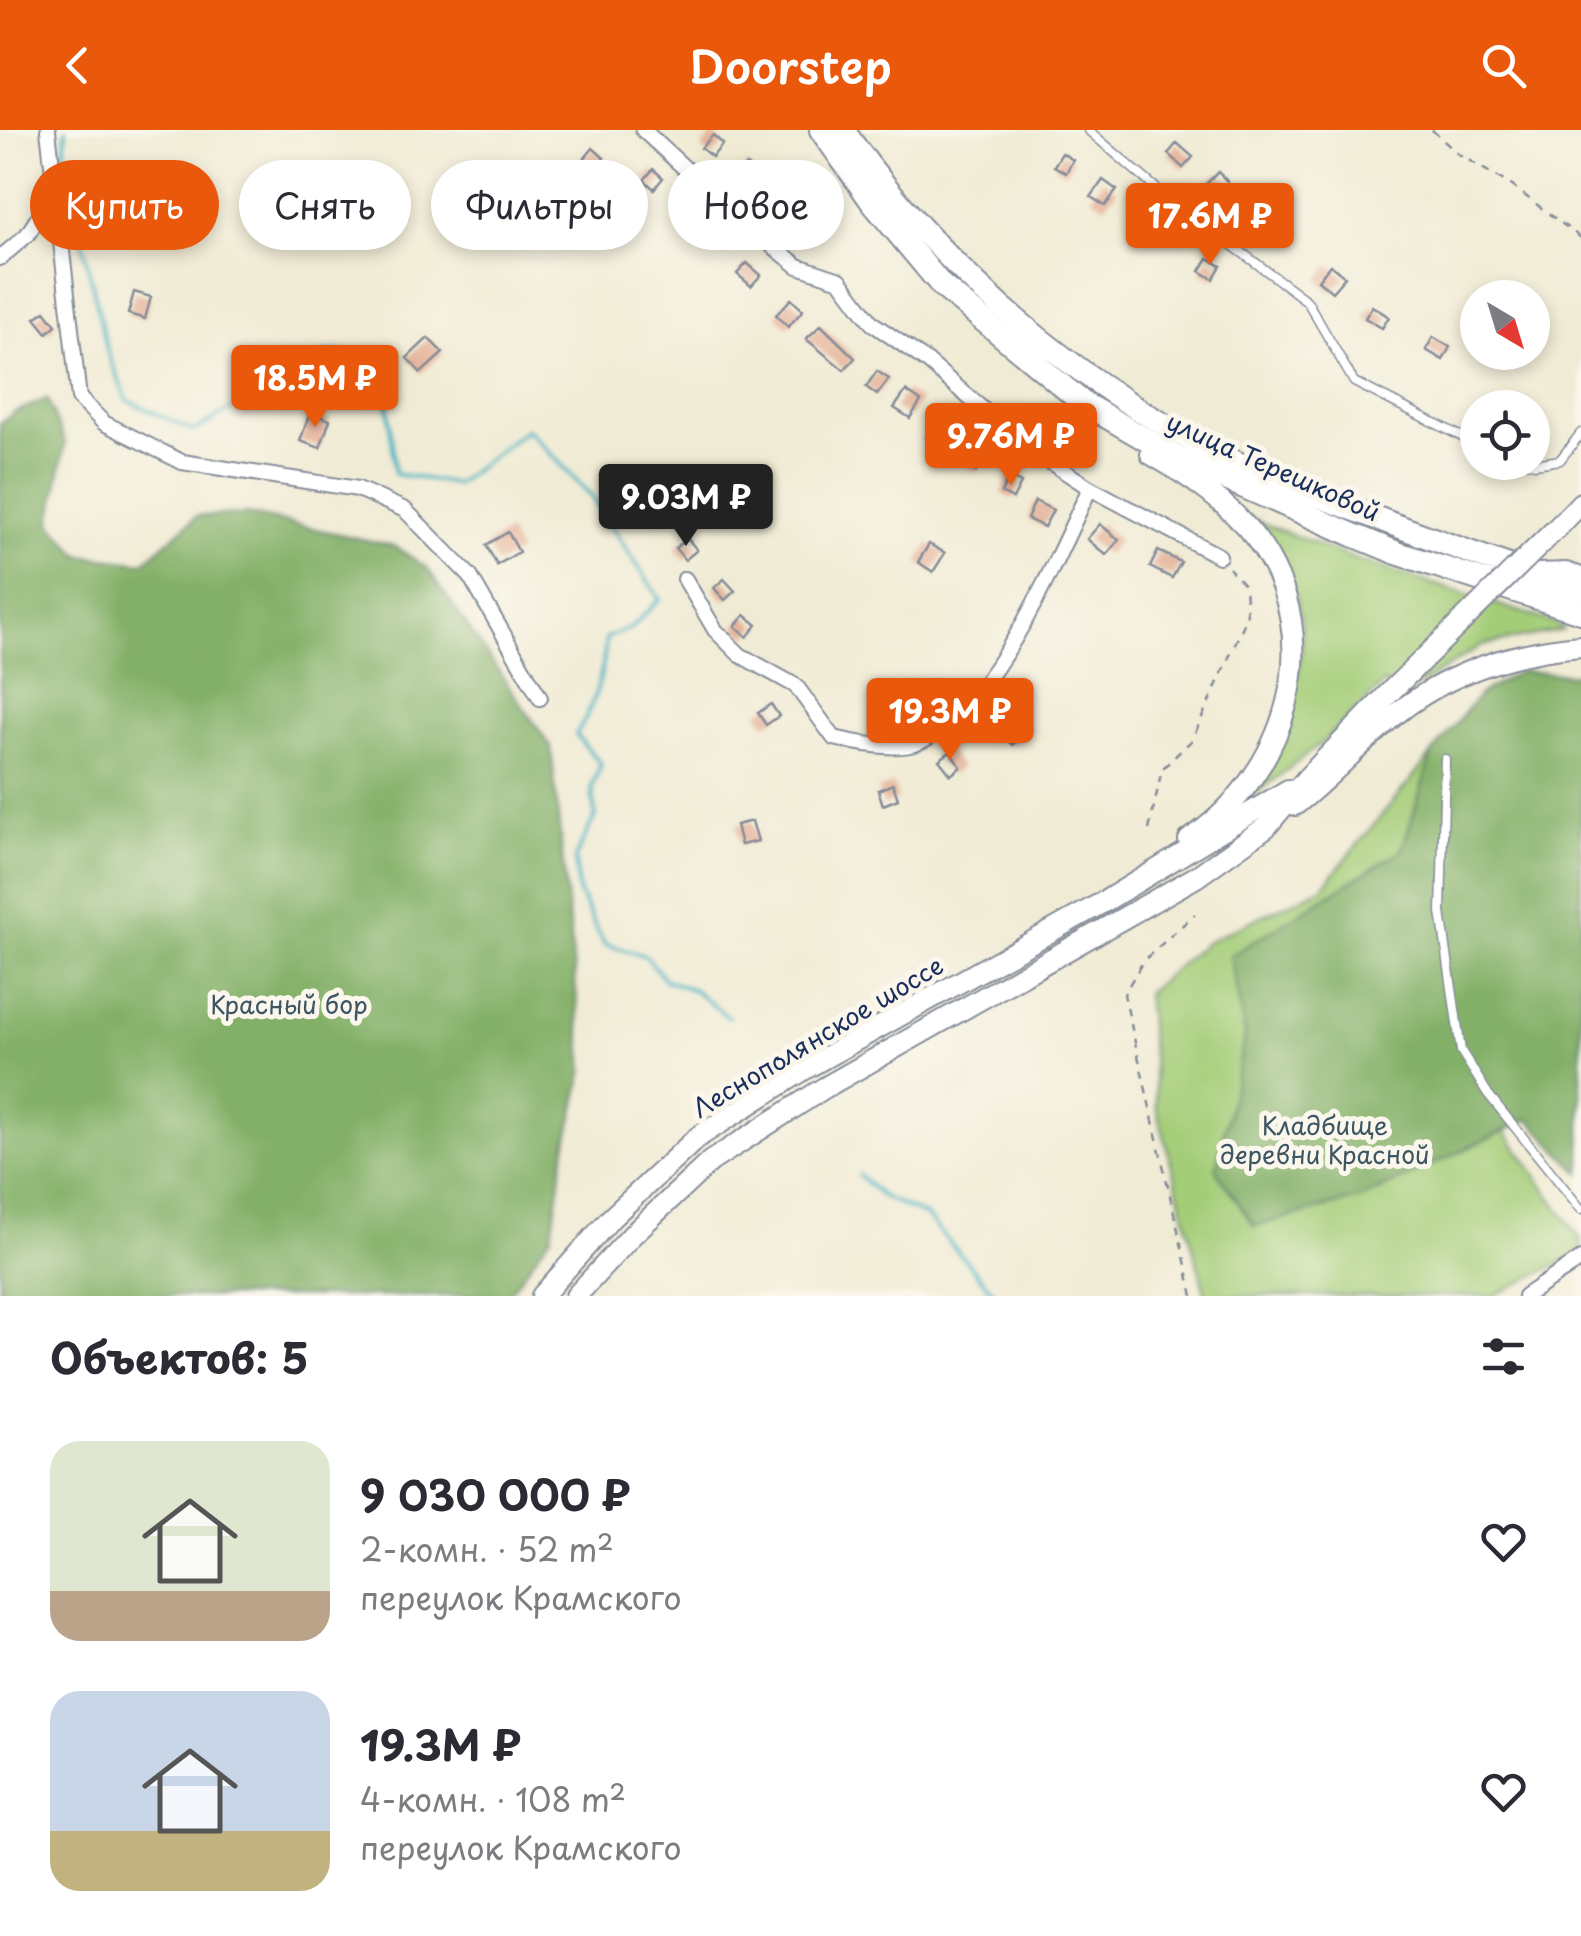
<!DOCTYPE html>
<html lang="ru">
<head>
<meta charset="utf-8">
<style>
	:root { --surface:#fff; --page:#f7f7f7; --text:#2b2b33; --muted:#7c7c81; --accent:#ea580c }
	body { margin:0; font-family:"Playpen Sans",sans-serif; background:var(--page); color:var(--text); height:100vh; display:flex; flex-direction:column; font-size:38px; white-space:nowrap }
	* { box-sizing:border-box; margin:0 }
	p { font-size:32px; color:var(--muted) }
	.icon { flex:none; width:55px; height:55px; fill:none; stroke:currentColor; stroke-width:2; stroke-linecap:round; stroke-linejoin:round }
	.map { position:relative; height:1166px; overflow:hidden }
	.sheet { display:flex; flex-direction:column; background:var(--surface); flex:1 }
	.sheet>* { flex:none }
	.top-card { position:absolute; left:30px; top:30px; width:1000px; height:90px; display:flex; gap:20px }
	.needle { width:65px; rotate:142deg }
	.buttons { position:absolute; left:1460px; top:150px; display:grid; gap:20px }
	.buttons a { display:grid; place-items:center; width:90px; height:90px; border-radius:50%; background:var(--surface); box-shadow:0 5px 15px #0003; font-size:50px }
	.price { position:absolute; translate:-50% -85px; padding:0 22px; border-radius:10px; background:var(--accent); color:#fff; font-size:32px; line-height:65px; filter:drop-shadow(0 2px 5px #0008) }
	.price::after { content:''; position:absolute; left:50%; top:60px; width:30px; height:22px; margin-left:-15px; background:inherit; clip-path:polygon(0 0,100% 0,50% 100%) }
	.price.on { background:#222; color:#fff }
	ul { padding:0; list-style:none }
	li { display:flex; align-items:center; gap:30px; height:250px; padding:0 50px }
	li span { display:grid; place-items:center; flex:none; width:280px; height:200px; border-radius:30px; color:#555 }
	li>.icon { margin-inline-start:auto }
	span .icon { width:120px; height:120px; fill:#fffc; stroke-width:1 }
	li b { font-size:42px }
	h2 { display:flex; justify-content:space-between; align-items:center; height:120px; padding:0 50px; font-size:42px }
	.pill { padding:0 35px; border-radius:45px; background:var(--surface); box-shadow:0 5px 15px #0003; font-size:35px; line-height:90px }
	.pill.on { background:var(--accent); color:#fff }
	header { display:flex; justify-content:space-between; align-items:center; height:130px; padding:0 50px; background:var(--accent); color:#fff; font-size:45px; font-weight:600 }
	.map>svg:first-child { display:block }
	.green { fill:#a4cd78; stroke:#607e6b; stroke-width:2.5 }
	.forest { fill:#83b068; stroke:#4f7063; stroke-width:2.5 }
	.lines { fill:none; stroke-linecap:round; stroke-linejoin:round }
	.stream { stroke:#46b2c3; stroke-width:4 }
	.building { fill:#e5b39a }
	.service-casing { stroke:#868d99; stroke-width:11 }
	.minor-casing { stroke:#868d99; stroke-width:18 }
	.secondary-casing { stroke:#868d99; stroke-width:24 }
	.primary-casing { stroke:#868d99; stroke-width:26 }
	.path { stroke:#868d99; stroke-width:2.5; stroke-dasharray:8 8; stroke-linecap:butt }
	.service { stroke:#fff; stroke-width:8 }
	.minor { stroke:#fff; stroke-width:14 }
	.secondary { stroke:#fff; stroke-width:20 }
	.primary { stroke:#fff; stroke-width:22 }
	.secondary-bridge-casing { stroke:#868d99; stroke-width:24; stroke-linecap:butt }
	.secondary-bridge { stroke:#fff; stroke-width:20 }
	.labels { text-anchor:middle; stroke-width:10; stroke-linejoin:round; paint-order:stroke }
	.street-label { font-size:25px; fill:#1b2f5e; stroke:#fbf7ec }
	.park-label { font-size:25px; fill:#3d5664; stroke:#fbf7ec }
</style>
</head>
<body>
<header><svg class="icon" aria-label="back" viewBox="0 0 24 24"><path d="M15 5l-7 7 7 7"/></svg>Doorstep<svg class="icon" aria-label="search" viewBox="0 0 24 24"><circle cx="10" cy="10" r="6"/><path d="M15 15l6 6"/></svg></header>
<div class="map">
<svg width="1581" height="1166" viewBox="0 0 1581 1166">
	<rect width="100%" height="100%" fill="#fbf7ec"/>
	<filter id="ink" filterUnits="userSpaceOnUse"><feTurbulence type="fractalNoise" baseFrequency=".01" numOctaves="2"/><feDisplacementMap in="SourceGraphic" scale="20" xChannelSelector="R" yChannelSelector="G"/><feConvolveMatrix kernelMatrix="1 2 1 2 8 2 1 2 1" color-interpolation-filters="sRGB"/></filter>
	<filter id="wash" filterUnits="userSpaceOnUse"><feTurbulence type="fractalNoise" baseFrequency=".0048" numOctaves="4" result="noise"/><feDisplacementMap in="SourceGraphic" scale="40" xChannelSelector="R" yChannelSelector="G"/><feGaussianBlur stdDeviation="2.25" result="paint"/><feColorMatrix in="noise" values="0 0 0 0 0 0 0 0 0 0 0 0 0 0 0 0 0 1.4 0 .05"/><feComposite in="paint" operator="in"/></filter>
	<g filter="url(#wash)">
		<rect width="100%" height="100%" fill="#f0ebd4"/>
		<!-- green -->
		<g class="green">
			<path d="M1254 390 1357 430 1556 493 1563 500 1482 515 1419 555 1393 559 1385 553 1325 610 1243 674C1294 559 1340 506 1254 390Z"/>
			<path d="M1432 624 1417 756 1455 929 1581 1110V1123L1493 1166H1206L1157 979 1146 863 1206 812 1322 758Z"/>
		</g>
		<!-- forest -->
		<g class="forest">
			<path d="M47 269 65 313 51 393 79 425 143 433 197 386 246 384 394 416 427 438 551 617 584 939 563 1030 552 1104 507 1166H0V293L15 282Z"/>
			<path d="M1519 541 1581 545V1044L1529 989 1362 1068 1254 1096 1216 1040 1245 905 1230 826 1402 720 1432 624 1479 565Z"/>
		</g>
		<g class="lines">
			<!-- stream -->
			<g class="stream">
				<path d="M66 0 64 30 108 224 127 270 194 301 328 222 374 224 386 254 395 344 456 354 527 299 590 365 660 469 631 498 606 508C604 544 595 574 576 605L601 634 592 657 595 686 575 728 578 761 604 814 646 826 665 850 694 860 728 887"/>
				<path d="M859 1045 881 1066 926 1086 997 1166"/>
			</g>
		</g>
		<g id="blocks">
			<!-- building -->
			<g class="building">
				<path d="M713 5 723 14 712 27 701 18Z"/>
				<path d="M1177 13 1193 27 1183 38 1168 24Z"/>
				<path d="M593 18 604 28 591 44 580 34Z"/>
				<path d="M1062 23 1073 30 1066 43 1054 36Z"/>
				<path d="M746 35 760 45 750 57 737 47Z"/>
				<path d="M653 39 663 48 654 59 644 50Z"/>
				<path d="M1218 42 1228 52 1217 64 1206 54Z"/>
				<path d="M1103 50 1117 60 1105 76 1091 67Z"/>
				<path d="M131 62 139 86 113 95 105 70Z"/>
				<path d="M1251 77 1265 87 1256 99 1243 89Z"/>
				<path d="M1208 128 1221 136 1213 149 1200 141Z"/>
				<path d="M747 133 761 145 751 156 737 144Z"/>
				<path d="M1330 135 1345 147 1332 162 1318 150Z"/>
				<path d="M134 162 151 167 145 189 128 184Z"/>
				<path d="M791 169 803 180 788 197 776 185Z"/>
				<path d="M1372 176 1389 187 1382 198 1365 188Z"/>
				<path d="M45 181 56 195 47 203 35 188Z"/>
				<path d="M821 195 855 228 844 240 806 209Z"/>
				<path d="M1433 207 1450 217 1443 230 1426 220Z"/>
				<path d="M428 208 443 223 421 243 407 228Z"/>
				<path d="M877 241 889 249 877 265 866 257Z"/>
				<path d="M906 261 921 271 910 288 894 278Z"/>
				<path d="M310 283 330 290 320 318 300 311Z"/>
				<path d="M935 295 946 302 937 316 926 308Z"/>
				<path d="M974 319 986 327 976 342 964 334Z"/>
				<path d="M1009 347 1021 353 1013 369 1001 363Z"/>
				<path d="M1035 371 1053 380 1044 397 1027 389Z"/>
				<path d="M1100 394 1119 410 1106 425 1087 409Z"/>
				<path d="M508 402 519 422 497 435 486 415Z"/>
				<path d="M688 409 697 420 685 430 675 418Z"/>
				<path d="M929 414 945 423 933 442 918 432Z"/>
				<path d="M1158 421 1181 432 1172 448 1150 437Z"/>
				<path d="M724 449 735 461 725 470 714 458Z"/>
				<path d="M745 485 757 495 747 507 735 496Z"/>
				<path d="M771 574 779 586 766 595 758 583Z"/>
				<path d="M1018 586 1030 597 1013 615 1001 604Z"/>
				<path d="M950 622 961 637 951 645 939 630Z"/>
				<path d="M893 654 898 669 883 675 878 660Z"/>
				<path d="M752 691 758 711 741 715 736 695Z"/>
			</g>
		</g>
	</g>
	<g filter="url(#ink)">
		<use href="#blocks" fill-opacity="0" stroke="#868d99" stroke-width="2.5"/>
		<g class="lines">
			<defs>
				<g id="service">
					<path d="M1088 0 1158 60 1307 171 1354 252 1478 315"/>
					<path d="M1526 332 1535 334 1560 330 1581 303"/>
					<path d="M1445 629 1441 782 1461 921 1488 964 1581 1079"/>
				</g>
				<g id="minor">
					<path d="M48 0 79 268 104 293 182 332 358 359 405 380 470 446 540 568"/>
					<path d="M643 0 750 98 798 136 840 150 872 193 928 232 1024 315 1090 358 1219 426"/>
					<path d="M0 128 27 105 53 65"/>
					<path d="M685 449 715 500 740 525 796 556 834 608C855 613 897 621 917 613 994 581 1055 430 1090 358"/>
					<path d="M1525 1166 1581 1129"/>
				</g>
				<g id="secondary">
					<path d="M1151 324C1191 347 1229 373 1257 410 1330 510 1286 645 1189 710"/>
					<path d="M1559 396 1581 373"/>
					<path d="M1539 444 1566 443 1581 448"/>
					<path d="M1295 675C1332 646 1363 610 1400 581 1451 541 1517 521 1581 516"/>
					<path d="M542 1166 611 1088 698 1007 808 937 1107 770 1288 660"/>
					<path d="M576 1166 633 1104 711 1031 824 958 1196 747 1266 697 1307 648 1393 559"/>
				</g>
				<g id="primary">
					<path d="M821 0 872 72 942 156 1083 273 1176 327 1353 405 1397 423 1581 482"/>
					<path d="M843 0C931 125 1045 227 1178 303 1237 337 1303 360 1366 384 1437 411 1509 437 1581 460"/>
				</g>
			</defs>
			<!-- service casing -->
			<use href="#service" class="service-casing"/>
			<!-- minor casing -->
			<use href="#minor" class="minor-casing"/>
			<!-- secondary casing -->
			<use href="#secondary" class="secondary-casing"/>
			<!-- primary casing -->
			<use href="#primary" class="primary-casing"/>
			<!-- path -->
			<g class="path">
				<path d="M1432 0 1458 24 1511 55 1581 108"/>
				<path d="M1149 700 1162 639 1192 610 1247 487 1245 456 1229 438"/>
				<path d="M1193 1166 1124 864 1143 831 1195 784"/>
			</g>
			<!-- service -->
			<use href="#service" class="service"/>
			<!-- minor -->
			<use href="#minor" class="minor"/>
			<!-- secondary -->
			<use href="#secondary" class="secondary"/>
			<!-- primary -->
			<use href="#primary" class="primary"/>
			<defs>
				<path id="secondary-bridge" d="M1393 559 1559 396"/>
			</defs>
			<!-- secondary-bridge casing -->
			<use href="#secondary-bridge" class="secondary-bridge-casing"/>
			<!-- secondary-bridge -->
			<use href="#secondary-bridge" class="secondary-bridge"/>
		</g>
	</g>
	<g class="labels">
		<!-- street labels -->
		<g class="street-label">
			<text transform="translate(1273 337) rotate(24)" y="9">улица Терешковой</text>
			<text transform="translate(818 907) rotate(-31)" y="9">Леснополянское шоссе</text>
		</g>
		<!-- park labels -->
		<g class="park-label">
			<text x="289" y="884">Красный бор</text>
			<text x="1325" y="1005">Кладбище<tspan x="1325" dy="29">деревни Красной</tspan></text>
		</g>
	</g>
</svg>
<div class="buttons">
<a><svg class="needle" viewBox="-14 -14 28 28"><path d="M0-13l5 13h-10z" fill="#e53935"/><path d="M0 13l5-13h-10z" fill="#7c7c81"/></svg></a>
<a><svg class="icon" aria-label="locate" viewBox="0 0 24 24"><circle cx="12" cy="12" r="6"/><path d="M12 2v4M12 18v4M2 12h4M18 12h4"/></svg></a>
</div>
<b class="price" style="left:1210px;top:138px">17.6M ₽</b>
<b class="price" style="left:315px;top:300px">18.5M ₽</b>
<b class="price" style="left:1011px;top:358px">9.76M ₽</b>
<b class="price on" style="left:686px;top:419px">9.03M ₽</b>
<b class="price" style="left:950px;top:633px">19.3M ₽</b>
<div class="top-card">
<a class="pill on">Купить</a>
<a class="pill">Снять</a>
<a class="pill">Фильтры</a>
<a class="pill">Новое</a>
</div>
</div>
<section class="sheet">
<h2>Объектов: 5<svg class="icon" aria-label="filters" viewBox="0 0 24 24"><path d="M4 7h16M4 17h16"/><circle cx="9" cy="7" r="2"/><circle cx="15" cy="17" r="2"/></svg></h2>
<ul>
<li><span style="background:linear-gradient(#dfe7d0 75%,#b9a48a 0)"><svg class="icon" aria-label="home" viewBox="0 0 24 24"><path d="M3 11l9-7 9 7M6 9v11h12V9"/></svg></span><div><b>9 030 000 ₽</b><p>2-комн. · 52 m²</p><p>переулок Крамского</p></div><svg class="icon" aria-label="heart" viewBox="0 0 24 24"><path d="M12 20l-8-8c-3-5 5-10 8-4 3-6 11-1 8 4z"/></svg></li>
<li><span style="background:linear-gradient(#c9d6e8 70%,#c2b280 0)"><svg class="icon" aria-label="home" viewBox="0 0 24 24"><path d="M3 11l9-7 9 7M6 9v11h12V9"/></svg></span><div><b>19.3M ₽</b><p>4-комн. · 108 m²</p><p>переулок Крамского</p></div><svg class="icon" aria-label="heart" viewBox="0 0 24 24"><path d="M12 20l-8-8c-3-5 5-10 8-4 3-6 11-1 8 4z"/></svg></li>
</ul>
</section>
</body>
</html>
